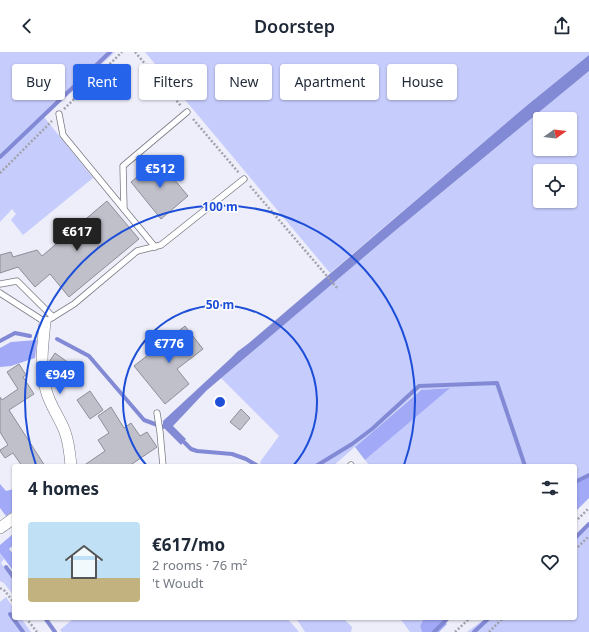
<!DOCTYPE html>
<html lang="en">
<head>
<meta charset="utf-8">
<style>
	:root { --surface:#fff; --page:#f2f2f3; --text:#1f2937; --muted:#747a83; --accent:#2563eb }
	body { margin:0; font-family:"Noto Sans",sans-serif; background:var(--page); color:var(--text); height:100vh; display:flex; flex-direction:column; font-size:15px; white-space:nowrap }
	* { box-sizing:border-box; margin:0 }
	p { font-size:13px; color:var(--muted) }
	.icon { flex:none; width:22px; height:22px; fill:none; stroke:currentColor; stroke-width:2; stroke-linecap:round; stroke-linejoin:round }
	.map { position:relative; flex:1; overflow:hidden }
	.panel { position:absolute; left:12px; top:412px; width:565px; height:156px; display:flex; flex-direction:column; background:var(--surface); border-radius:4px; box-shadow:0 1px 3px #0004 }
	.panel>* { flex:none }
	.guide { position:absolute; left:12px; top:12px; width:565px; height:36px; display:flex; gap:8px }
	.needle { width:26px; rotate:76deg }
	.fabs { position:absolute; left:533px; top:60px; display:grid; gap:8px }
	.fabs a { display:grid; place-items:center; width:44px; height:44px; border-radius:4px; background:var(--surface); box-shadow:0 1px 3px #0004; font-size:20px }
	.price { position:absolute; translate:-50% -34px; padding:0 9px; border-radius:4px; background:var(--accent); color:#fff; font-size:13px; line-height:26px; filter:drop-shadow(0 1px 2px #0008) }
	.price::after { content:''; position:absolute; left:50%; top:24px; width:12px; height:9px; margin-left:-6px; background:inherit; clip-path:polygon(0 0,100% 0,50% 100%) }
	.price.selected { background:#222; color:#fff }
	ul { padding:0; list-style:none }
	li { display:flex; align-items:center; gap:12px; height:100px; padding:0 16px }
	li span { display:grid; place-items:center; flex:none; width:112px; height:80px; border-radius:4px; color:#555 }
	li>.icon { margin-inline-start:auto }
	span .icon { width:48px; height:48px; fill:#fffc; stroke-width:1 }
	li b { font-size:17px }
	h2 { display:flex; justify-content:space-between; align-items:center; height:48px; padding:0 16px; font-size:17px }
	.pill { padding:0 14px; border-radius:4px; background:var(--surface); box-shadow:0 1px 3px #0004; font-size:14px; line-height:36px }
	.pill.selected { background:var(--accent); color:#fff }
	header { display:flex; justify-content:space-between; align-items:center; height:52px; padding:0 16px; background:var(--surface); font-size:18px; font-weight:600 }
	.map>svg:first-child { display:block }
	.green { fill:#c6ccfc; fill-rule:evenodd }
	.forest { fill:#a2aaf8 }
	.water { fill:#838ad5 }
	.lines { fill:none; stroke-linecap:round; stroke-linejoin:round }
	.stream { stroke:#838ad5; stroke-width:4 }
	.building { fill:#bfc0ca; stroke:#8d8e98 }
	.service-casing { stroke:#797b84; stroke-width:7 }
	.minor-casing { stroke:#797b84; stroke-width:12 }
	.path { stroke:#a1a2aa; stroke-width:2.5; stroke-dasharray:2 2; stroke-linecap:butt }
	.service { stroke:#fff; stroke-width:5.5 }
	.minor { stroke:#fff; stroke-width:11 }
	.ring { fill:none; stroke:#1d4ed8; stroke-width:2 }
	.centre { fill:#1d4ed8; stroke:#fff; stroke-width:2 }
	.ring-label { font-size:12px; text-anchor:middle; font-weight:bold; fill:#1d4ed8; stroke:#fff; stroke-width:3; stroke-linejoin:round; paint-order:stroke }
</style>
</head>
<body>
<header><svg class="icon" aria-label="back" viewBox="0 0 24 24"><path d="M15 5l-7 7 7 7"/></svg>Doorstep<svg class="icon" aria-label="share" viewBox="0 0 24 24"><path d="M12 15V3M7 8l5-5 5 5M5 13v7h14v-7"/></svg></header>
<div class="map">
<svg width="589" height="580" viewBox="0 0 589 580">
	<rect width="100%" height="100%" fill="#edeef9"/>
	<!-- green -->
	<g class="green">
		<path d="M0 0H115L44 65 93 126 45 165 23 183 11 168 16 162 12 157 0 170Z"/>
		<path d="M145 0H589V3L525 55 330 221Z"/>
		<path d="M589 19V422L575 429V414H370L365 408 449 336 420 338 333 414H261L260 410 279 384 221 326 390 183ZM540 67H570V97H540ZM540 119H570V149H540Z"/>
		<path d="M589 472V580H467L486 566H575V486Z"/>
		<path d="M0 501 4 507 1 511 14 529V544L4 531 0 529Z"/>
		<path d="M6 545 14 557V566H21L31 580H0V550Z"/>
		<path d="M74 566H287L299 580H62L60 578Z"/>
		<path d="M296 566H343L352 575 351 580H305Z"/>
		<path d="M397 566H422L423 568 420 574 422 580H410L402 569Z"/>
	</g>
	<!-- forest -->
	<g class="forest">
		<path d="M37 288 35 306 11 314 0 315V296L11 290Z"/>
		<path d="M450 336 365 408 355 395 421 338Z"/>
		<path d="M589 422V446L575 460V429Z"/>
		<path d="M0 432 6 439 14 437V459L6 464 0 456Z"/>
		<path d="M14 481V492L9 497 14 503V520L0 501V493Z"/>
		<path d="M422 566H441L447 572 439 580H422L420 574 423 568Z"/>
	</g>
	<!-- water -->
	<path class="water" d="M589 3V19L390 183 206 339 173 374 186 387 181 393 163 375V369L230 307 237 300 249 291 525 55Z"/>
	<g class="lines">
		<!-- stream -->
		<g class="stream">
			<path d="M0 105 110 0"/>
			<path d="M57 287 89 304 144 368 163 375"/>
			<path d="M0 289 15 281 30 284"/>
			<path d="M184 390 191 397 197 399 232 402 246 407 258 414"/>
			<path d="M316 414 352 392 372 377 419 334 497 331 525 414"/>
			<path d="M575 430 589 423"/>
			<path d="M575 486 589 472"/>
			<path d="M6 515 14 526"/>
			<path d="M10 562 23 580"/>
			<path d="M45 566 55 580"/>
			<path d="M434 580 448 566"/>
			<path d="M474 580 489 566"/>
		</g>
	</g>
	<!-- building -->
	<g class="building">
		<path d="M158 108 188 144 161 167 131 130Z"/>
		<path d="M107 149 139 187 69 245 50 222 35 235 18 215 0 221V203L11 200 13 205 37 198 42 204Z"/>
		<path d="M185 274 203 297 177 317 189 332 165 352 134 314Z"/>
		<path d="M55 301 73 314 64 327 49 316V310Z"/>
		<path d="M19 312 26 323 23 325 34 342 9 358 45 414H22L13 401 5 406 0 399V398L8 393 0 380V345L2 348 18 337 7 320Z"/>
		<path d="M90 339 103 358 90 367 77 348Z"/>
		<path d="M111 355 124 376 131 371 140 384 147 380 157 395 129 414H83L105 399 98 388 109 381 98 364Z"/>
		<path d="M241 357 250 366 240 378 230 370Z"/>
	</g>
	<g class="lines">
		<defs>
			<g id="service">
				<path d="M59 62 63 83 155 195"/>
				<path d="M124 157 123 114 187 60"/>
				<path d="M0 232 17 229 53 265"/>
				<path d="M0 241 45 270 74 252 137 199 161 193 244 127"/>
				<path d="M157 361 160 380 163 414"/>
				<path d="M350 414 351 413"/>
			</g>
			<g id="minor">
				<path d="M45 270C43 292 39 316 46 338 50 354 60 366 65 380 69 391 70 402 71 414"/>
				<path d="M0 476 14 466"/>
			</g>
		</defs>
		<!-- service casing -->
		<use href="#service" class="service-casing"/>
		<!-- minor casing -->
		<use href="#minor" class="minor-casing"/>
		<!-- path -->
		<g class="path">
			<path d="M135 0 181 54"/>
			<path d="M64 57 122 0"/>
			<path d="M193 67 239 121"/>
			<path d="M0 121 52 69"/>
			<path d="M250 134 338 237"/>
			<path d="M575 470 589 456"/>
			<path d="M575 498 589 484"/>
			<path d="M0 536 5 539 14 551"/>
			<path d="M26 566 37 580"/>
			<path d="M455 580 470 566"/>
			<path d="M489 580 503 566"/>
		</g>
		<!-- service -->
		<use href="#service" class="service"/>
		<!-- minor -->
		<use href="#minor" class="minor"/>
	</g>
	<!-- distance rings -->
	<g class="ring">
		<path d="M147 414A97 97 0 1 1 293 414"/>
		<path d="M36 413A195 195 0 1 1 404 413"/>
	</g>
	<circle cx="220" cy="350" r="6" class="centre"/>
	<g class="ring-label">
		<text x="220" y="159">100 m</text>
		<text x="220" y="257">50 m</text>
	</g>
</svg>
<div class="fabs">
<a><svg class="needle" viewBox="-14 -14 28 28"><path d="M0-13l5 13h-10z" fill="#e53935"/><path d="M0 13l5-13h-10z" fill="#747a83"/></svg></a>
<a><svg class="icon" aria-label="locate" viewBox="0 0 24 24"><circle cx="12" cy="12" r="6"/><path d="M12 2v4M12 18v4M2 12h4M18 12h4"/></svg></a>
</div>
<b class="price" style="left:160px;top:137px">€512</b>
<b class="price selected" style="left:77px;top:200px">€617</b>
<b class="price" style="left:169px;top:312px">€776</b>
<b class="price" style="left:60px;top:343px">€949</b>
<div class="guide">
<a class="pill">Buy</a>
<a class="pill selected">Rent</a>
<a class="pill">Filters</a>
<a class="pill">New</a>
<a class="pill">Apartment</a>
<a class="pill">House</a>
</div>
<section class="panel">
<h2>4 homes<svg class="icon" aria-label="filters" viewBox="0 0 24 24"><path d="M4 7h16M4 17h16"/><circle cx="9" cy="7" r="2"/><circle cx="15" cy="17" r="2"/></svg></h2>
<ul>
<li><span style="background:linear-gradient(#bfe0f5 70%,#c2b280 0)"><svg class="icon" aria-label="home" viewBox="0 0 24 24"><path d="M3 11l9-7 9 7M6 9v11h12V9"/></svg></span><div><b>€617/mo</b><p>2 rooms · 76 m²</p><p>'t Woudt</p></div><svg class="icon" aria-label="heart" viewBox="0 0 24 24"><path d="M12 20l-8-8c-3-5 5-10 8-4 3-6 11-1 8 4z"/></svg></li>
</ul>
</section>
</div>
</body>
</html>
